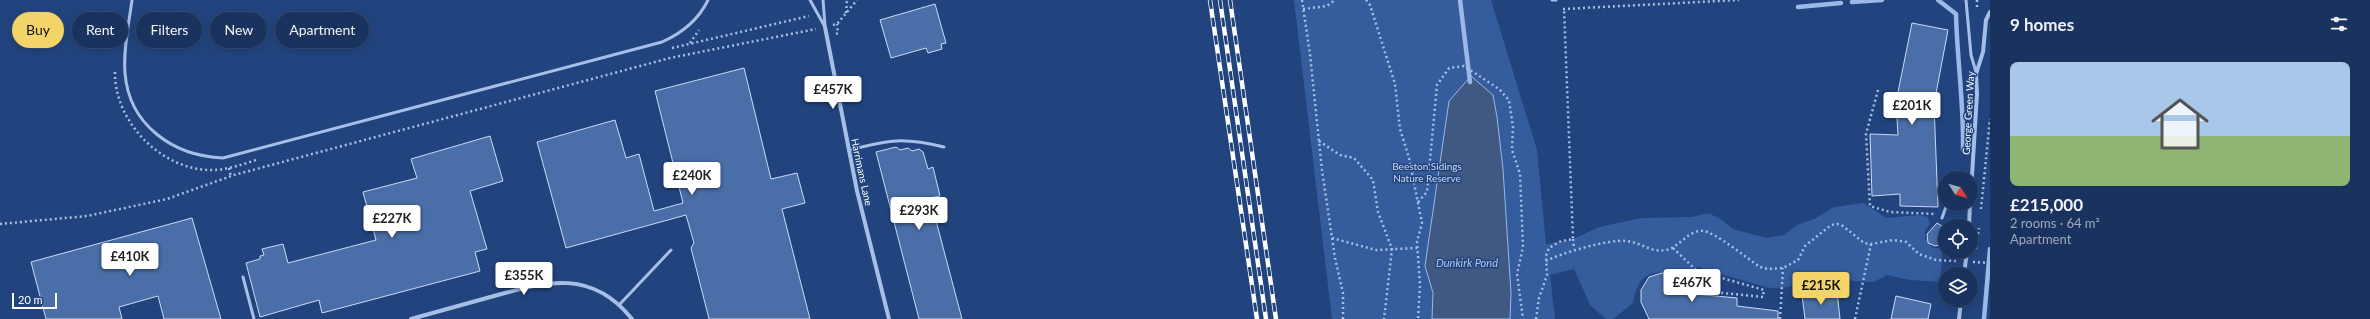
<!DOCTYPE html>
<html lang="en">
<head>
<meta charset="utf-8">
<style>
	:root { --surface:#1a335e; --page:#273f67; --text:#f1f3f6; --muted:#9faabc; --line:#384e73; --accent:#f3d468 }
	body { margin:0; font-family:Lato,sans-serif; background:var(--page); color:var(--text); height:100vh; display:flex; flex-direction:column; font-size:15px; white-space:nowrap }
	* { box-sizing:border-box; margin:0 }
	p { font-size:13px; color:var(--muted) }
	.icon { flex:none; width:22px; height:22px; fill:none; stroke:currentColor; stroke-width:2; stroke-linecap:round; stroke-linejoin:round }
	.map { position:relative; flex:1; overflow:hidden }
	.side { display:flex; flex-direction:column; background:var(--surface); width:380px }
	.side>* { flex:none }
	.guide { position:absolute; left:12px; top:12px; width:380px; height:36px; display:flex; gap:8px }
	.needle { width:26px; rotate:127deg }
	.buttons { position:absolute; left:1938px; top:171px; display:grid; gap:8px }
	.buttons a { display:grid; place-items:center; width:40px; height:40px; border-radius:50%; background:var(--surface); box-shadow:0 2px 10px #0003,0 0 0 1px var(--line); font-size:20px }
	.scale { position:absolute; left:12px; bottom:10px; width:45px; box-sizing:border-box; padding-left:4px; border:2px solid #fff; border-top:0; font-size:11px; line-height:14px; white-space:nowrap; color:#fff; -webkit-text-stroke:3px #22447e; paint-order:stroke }
	.price { position:absolute; translate:-50% -34px; padding:0 9px; border-radius:4px; background:#fff; color:#222; font-size:13px; line-height:26px; filter:drop-shadow(0 1px 2px #0008) }
	.price::after { content:''; position:absolute; left:50%; top:24px; width:12px; height:9px; margin-left:-6px; background:inherit; clip-path:polygon(0 0,100% 0,50% 100%) }
	.price.on { background:var(--accent); color:#111 }
	ul { padding:0; list-style:none }
	li { display:grid; align-content:center; gap:8px; height:212px; padding:0 20px }
	li+li { border-top:1px solid var(--line) }
	li span { display:grid; place-items:center; height:124px; border-radius:8px; color:#555 }
	li>.icon { margin-inline-start:auto }
	span .icon { width:72px; height:72px; fill:#fffc; stroke-width:1 }
	li b { font-size:17px }
	h2 { display:flex; justify-content:space-between; align-items:center; height:48px; padding:0 20px; font-size:17px }
	.pill { padding:0 14px; border-radius:18px; background:var(--surface); box-shadow:0 2px 10px #0003,0 0 0 1px var(--line); font-size:14px; line-height:36px }
	.pill.on { background:var(--accent); color:#111 }
	main { display:flex; flex:1; min-height:0 }
	.map>svg:first-child { display:block }
	.green { fill:#355c9c }
	.water { fill:#3f5983; stroke:#9ab9e8 }
	.lines { fill:none; stroke-linecap:round; stroke-linejoin:round }
	.stream { stroke:#9ab9e8; stroke-width:4.5 }
	.building { fill:#4a6ea8; stroke:#cadbf5 }
	.path { stroke:#a6bfe7; stroke-width:2.5; stroke-dasharray:2 3; stroke-linecap:butt }
	.lane { stroke:#a6bfe7; stroke-width:3 }
	.street { stroke:#a6bfe7; stroke-width:4 }
	.rail-casing { stroke:#fff; stroke-width:4.5 }
	.rail { stroke:#22447e; stroke-width:3; stroke-dasharray:9; stroke-linecap:butt }
	.labels { text-anchor:middle; stroke-width:3; stroke-linejoin:round; paint-order:stroke }
	.street-label { font-size:10px; fill:#fff; stroke:#22447e }
	.park-label { font-size:10px; fill:#cadbf5; stroke:#22447e }
	.water-label { font-size:11px; font-style:italic; fill:#b2c9ee; stroke:#22447e }
</style>
</head>
<body>
<main>
<div class="map">
<svg width="1990" height="319" viewBox="0 0 1990 319">
	<rect width="100%" height="100%" fill="#22447e"/>
	<!-- green -->
	<path class="green" d="M1294 0H1491L1537 150 1546 244 1573 239 1599 227 1641 218 1692 217 1703 214H1710L1719 218 1733 229 1766 238 1784 235 1797 225 1814 219 1834 207 1864 203 1886 218 1920 215 1928 217 1930 224 1925 231V238L1933 248H1943L1940 282 1910 280 1887 275 1874 282 1852 281 1836 275 1813 276 1788 287 1769 288 1697 267 1687 282C1660 266 1638 268 1633 303L1613 319H1606L1590 305 1574 269 1550 275 1555 319H1332Z"/>
	<!-- water -->
	<path class="water" d="M1471 76 1493 95 1497 117 1503 169 1511 293 1510 319H1432L1433 293 1425 266 1449 101Z"/>
	<g class="lines">
		<!-- stream -->
		<g class="stream">
			<path d="M1460 0 1470 82"/>
			<path d="M1938 0 1956 14C1957 59 1964 104 1963 150"/>
			<path d="M1852 2 1882 0"/>
			<path d="M1798 7 1841 3"/>
			<path d="M1984 319 1990 249"/>
		</g>
	</g>
	<!-- building -->
	<g class="building">
		<path d="M935 4 946 43 941 44 942 49 928 53 926 48 891 58 880 20Z"/>
		<path d="M1912 23 1948 30 1934 104 1938 207 1900 206V194L1872 196 1870 134 1898 135 1896 102Z"/>
		<path d="M744 68 771 179 797 173 805 203 782 209 810 319H709L691 248 694 243 686 215 566 248 537 142 615 120 626 158 639 154 654 211 683 203 655 91Z"/>
		<path d="M490 136 503 181 470 191 487 249 475 252 480 271 322 313 319 300 260 317 246 263 260 259V256L264 255 262 249 283 244 288 263 376 240 363 192 417 178 411 159Z"/>
		<path d="M896 147 900 150 908 148 912 151 919 149 923 152 928 169 933 167 940 196 930 198 962 319H919L876 152Z"/>
		<path d="M192 218 221 319H164L158 296 119 307 122 319H46L31 262Z"/>
		<path d="M1937 223 1945 228V239L1940 245 1935 246 1928 243 1927 234Z"/>
		<path d="M1662 273 1686 283 1694 294 1737 298V306L1778 311V319H1649L1641 302V290L1649 277Z"/>
		<path d="M1837 291 1840 319H1805L1802 295Z"/>
		<path d="M1896 296 1931 304 1928 319H1891Z"/>
	</g>
	<g class="lines">
		<!-- path -->
		<g class="path">
			<path d="M1302 0 1310 54 1322 170 1335 258 1343 293V319"/>
			<path d="M1366 0 1370 5 1395 84 1400 129 1409 158 1422 223 1417 242 1420 285 1418 319"/>
			<path d="M1977 7V0"/>
			<path d="M1303 9 1327 6 1335 0"/>
			<path d="M1563 9 1739 0"/>
			<path d="M846 13 847 0"/>
			<path d="M833 25 837 24 857 0"/>
			<path d="M836 34 838 33 837 24"/>
			<path d="M690 43 699 30"/>
			<path d="M672 48 809 16"/>
			<path d="M115 72C114 121 161 170 211 170 226 170 241 165 256 160"/>
			<path d="M1878 90 1866 134 1870 206 1890 212 1936 214"/>
			<path d="M1319 141 1340 155 1354 158 1373 180 1378 212 1392 249 1384 319"/>
			<path d="M229 168 231 177"/>
			<path d="M1418 202 1427 192 1437 85 1449 68 1464 66 1499 89 1509 100 1513 127 1512 150 1520 174 1523 247 1517 274 1523 319"/>
			<path d="M1981 209 1990 119"/>
			<path d="M0 224 87 216 167 199 234 175 670 58 816 29"/>
			<path d="M1332 238 1376 250 1417 248"/>
			<path d="M1573 239 1574 249"/>
			<path d="M1673 248 1697 271 1764 290 1763 297 1702 291"/>
			<path d="M1976 249 1979 228"/>
			<path d="M1546 261C1561 253 1609 239 1626 241 1641 242 1650 253 1666 250 1679 248 1689 229 1703 231 1715 232 1748 259 1760 267L1768 269 1783 268 1798 260 1805 246 1831 225 1837 224 1843 226 1864 243 1871 244 1893 240 1906 242 1919 254 1936 260 1956 261"/>
			<path d="M1973 262 1990 263"/>
			<path d="M1971 301 1974 278"/>
			<path d="M1536 319 1539 298 1547 275 1546 256 1549 248 1561 241 1573 239 1564 9"/>
			<path d="M1780 319 1783 268"/>
			<path d="M1855 319 1871 244"/>
		</g>
		<!-- lane -->
		<g class="lane">
			<path d="M132 0C129 23 123 49 125 73 129 125 173 156 223 158L662 42C682 33 698 21 708 0"/>
			<path d="M810 0 825 27"/>
			<path d="M823 0 825 25"/>
			<path d="M1552 0H1556"/>
			<path d="M1966 0 1971 55 1976 72"/>
			<path d="M849 150C890 140 902 137 944 147"/>
			<path d="M1959 178 1972 175"/>
			<path d="M1942 218 1947 204"/>
			<path d="M243 277 254 319"/>
			<path d="M620 304 671 250"/>
		</g>
		<!-- street -->
		<g class="street">
			<path d="M825 27 857 191 889 319"/>
			<path d="M1971 192 1977 94 1976 74 1983 52 1986 20 1990 12"/>
			<path d="M1969 226 1970 204"/>
			<path d="M1964 274 1967 252"/>
			<path d="M411 319C439 311 466 304 494 296 548 281 592 269 632 319"/>
			<path d="M1959 319 1961 300"/>
		</g>
		<defs>
			<g id="rail">
				<path d="M1210 0 1257 319"/>
				<path d="M1220 0 1266 319"/>
				<path d="M1230 0 1276 319"/>
			</g>
		</defs>
		<!-- rail casing -->
		<use href="#rail" class="rail-casing"/>
		<!-- rail -->
		<use href="#rail" class="rail"/>
	</g>
	<g class="labels">
		<!-- street labels -->
		<g class="street-label">
			<text transform="translate(1968 113) rotate(-87)" y="4">George Green Way</text>
			<text transform="translate(862 172) rotate(78)" y="4">Harrimans Lane</text>
		</g>
		<!-- park labels -->
		<g class="park-label">
			<text x="1427" y="170">Beeston Sidings<tspan x="1427" dy="12">Nature Reserve</tspan></text>
		</g>
		<!-- water labels -->
		<g class="water-label">
			<text x="1467" y="267">Dunkirk Pond</text>
		</g>
	</g>
</svg>
<div class="buttons">
<a><svg class="needle" viewBox="-14 -14 28 28"><path d="M0-13l5 13h-10z" fill="#e53935"/><path d="M0 13l5-13h-10z" fill="#9faabc"/></svg></a>
<a><svg class="icon" aria-label="locate" viewBox="0 0 24 24"><circle cx="12" cy="12" r="6"/><path d="M12 2v4M12 18v4M2 12h4M18 12h4"/></svg></a>
<a><svg class="icon" aria-label="layers" viewBox="0 0 24 24"><path d="M12 4l9 5-9 5-9-5zM3 14l9 5 9-5"/></svg></a>
</div>
<div class="scale">20 m</div>
<b class="price" style="left:833px;top:110px">£457K</b>
<b class="price" style="left:1912px;top:126px">£201K</b>
<b class="price" style="left:692px;top:196px">£240K</b>
<b class="price" style="left:919px;top:231px">£293K</b>
<b class="price" style="left:392px;top:239px">£227K</b>
<b class="price" style="left:130px;top:277px">£410K</b>
<b class="price" style="left:524px;top:296px">£355K</b>
<b class="price" style="left:1692px;top:303px">£467K</b>
<b class="price on" style="left:1821px;top:306px">£215K</b>
<div class="guide">
<a class="pill on">Buy</a>
<a class="pill">Rent</a>
<a class="pill">Filters</a>
<a class="pill">New</a>
<a class="pill">Apartment</a>
</div>
</div>
<section class="side">
<h2>9 homes<svg class="icon" aria-label="filters" viewBox="0 0 24 24"><path d="M4 7h16M4 17h16"/><circle cx="9" cy="7" r="2"/><circle cx="15" cy="17" r="2"/></svg></h2>
<ul>
<li><span style="background:linear-gradient(#a9c7e8 60%,#8fb573 0)"><svg class="icon" aria-label="home" viewBox="0 0 24 24"><path d="M3 11l9-7 9 7M6 9v11h12V9"/></svg></span><div><b>£215,000</b><p>2 rooms · 64 m²</p><p>Apartment</p></div></li>
</ul>
</section>
</main>
</body>
</html>
